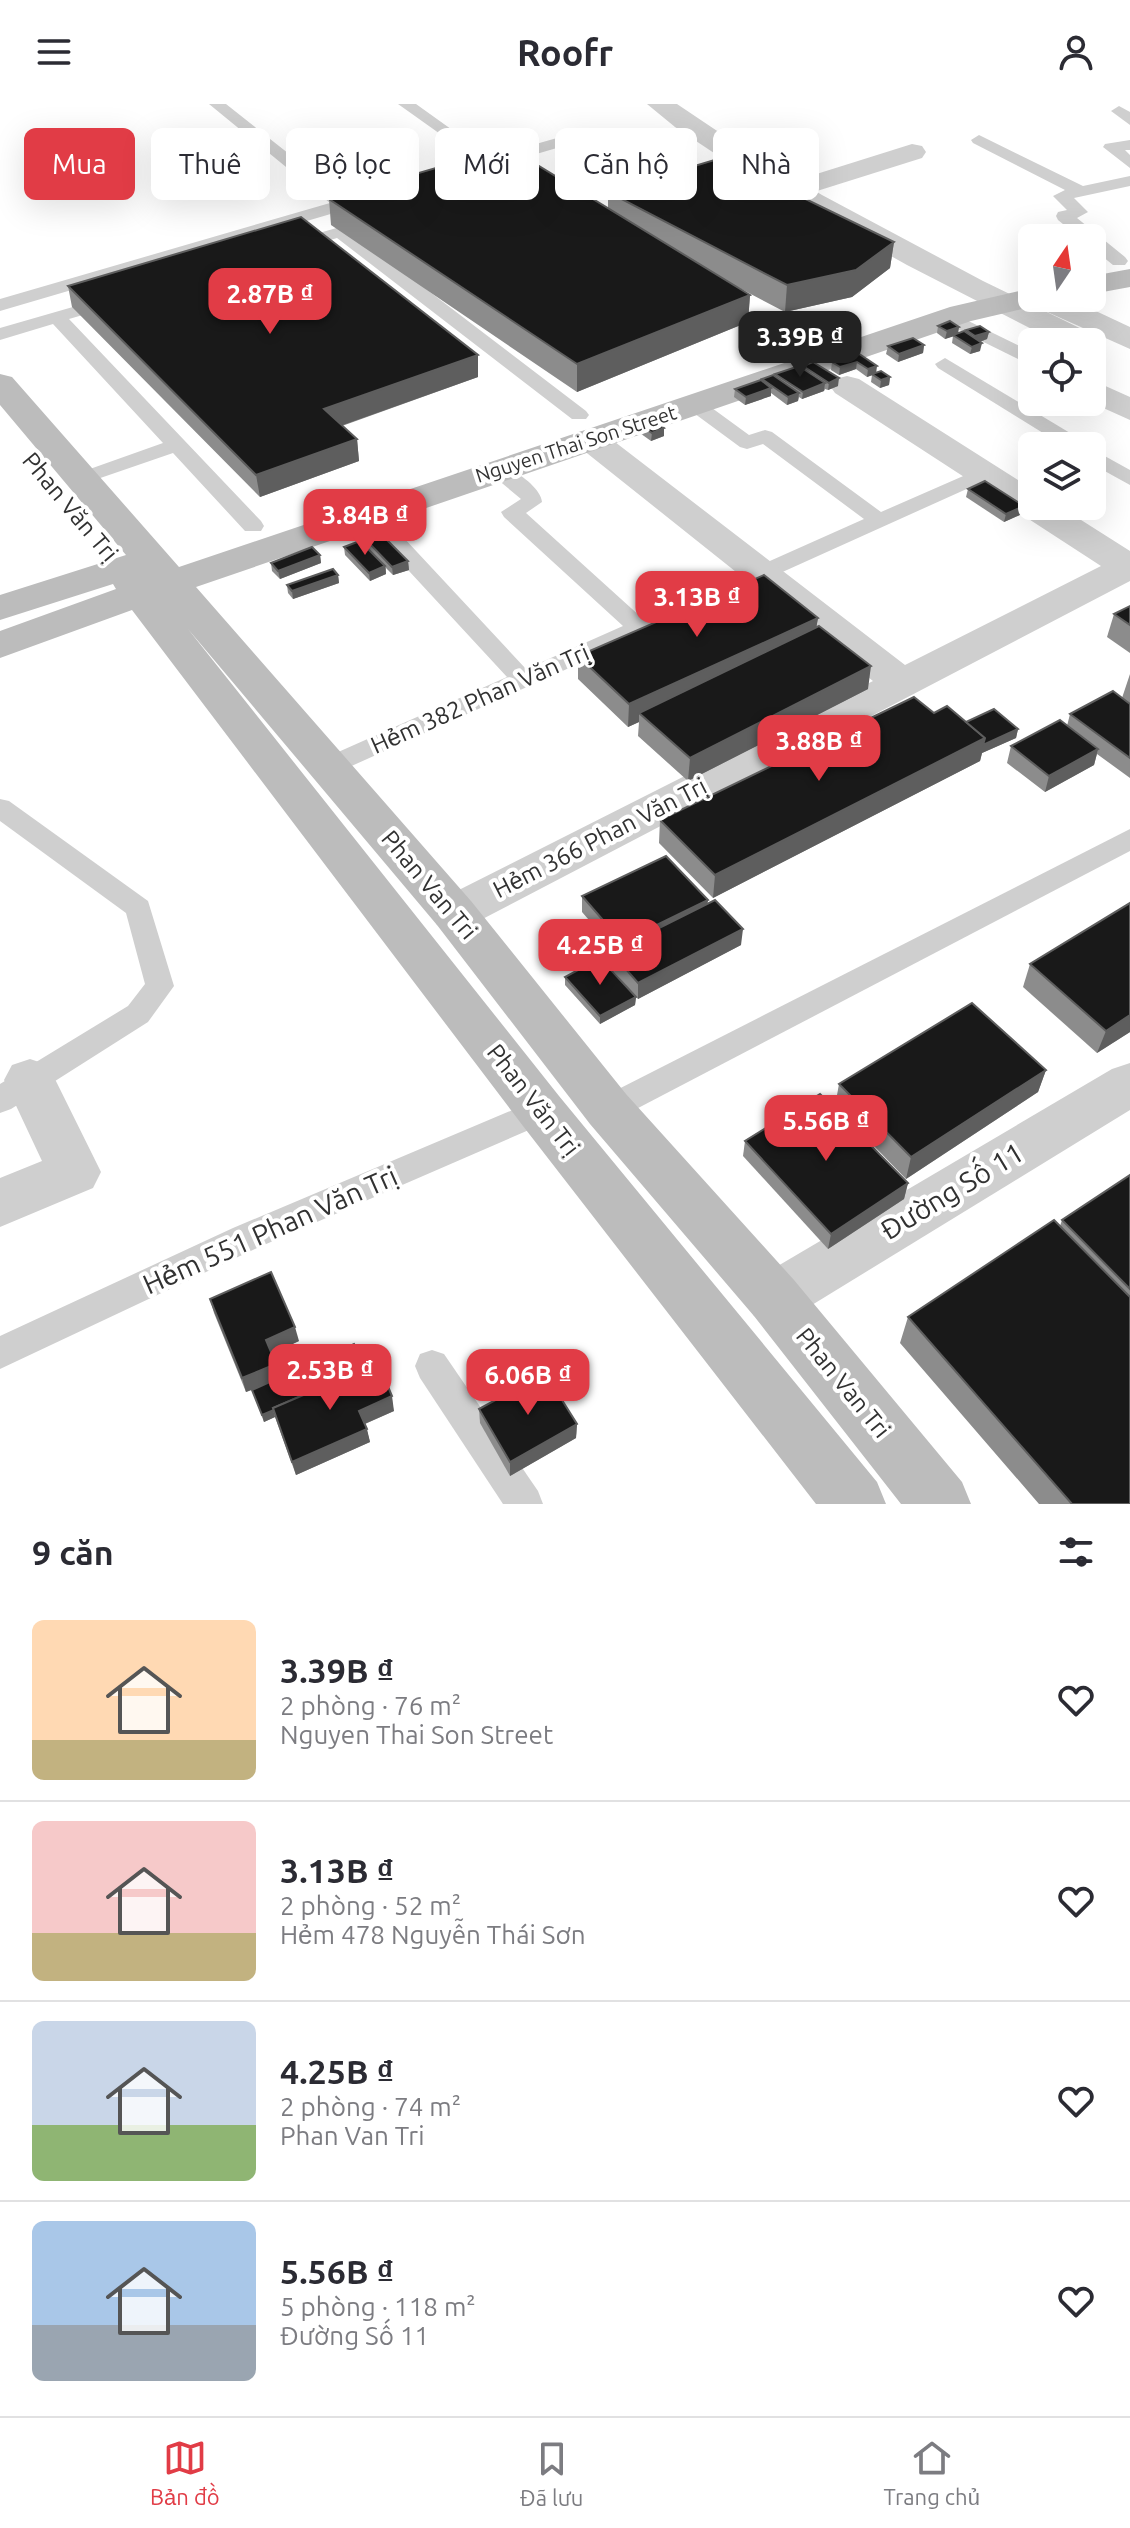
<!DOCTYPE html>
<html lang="vi">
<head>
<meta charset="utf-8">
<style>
	:root { --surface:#fff; --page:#f2f2f3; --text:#2b2b33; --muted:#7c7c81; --line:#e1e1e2; --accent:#e13c46 }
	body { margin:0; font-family:Ubuntu,sans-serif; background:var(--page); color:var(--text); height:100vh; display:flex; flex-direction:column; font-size:30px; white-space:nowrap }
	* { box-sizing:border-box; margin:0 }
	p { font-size:26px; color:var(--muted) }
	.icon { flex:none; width:44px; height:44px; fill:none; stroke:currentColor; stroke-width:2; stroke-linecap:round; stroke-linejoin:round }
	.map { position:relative; height:1400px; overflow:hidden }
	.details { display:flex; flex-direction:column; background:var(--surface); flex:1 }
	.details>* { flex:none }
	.hud { position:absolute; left:24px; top:24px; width:1082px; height:72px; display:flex; gap:16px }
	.needle { width:52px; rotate:13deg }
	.buttons { position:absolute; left:1018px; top:120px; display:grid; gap:16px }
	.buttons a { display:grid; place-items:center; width:88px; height:88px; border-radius:12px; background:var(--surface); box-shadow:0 8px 32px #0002; font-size:40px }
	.price { position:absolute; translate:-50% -68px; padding:0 18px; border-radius:16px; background:var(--accent); color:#fff; font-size:26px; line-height:52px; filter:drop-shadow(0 2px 4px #0008) }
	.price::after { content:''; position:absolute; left:50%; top:48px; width:24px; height:18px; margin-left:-12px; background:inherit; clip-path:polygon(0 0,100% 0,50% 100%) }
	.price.current { background:#222; color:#fff }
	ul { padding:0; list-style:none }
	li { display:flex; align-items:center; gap:24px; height:200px; padding:0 32px }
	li+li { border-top:2px solid var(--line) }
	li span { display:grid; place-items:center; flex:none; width:224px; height:160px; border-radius:12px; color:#555 }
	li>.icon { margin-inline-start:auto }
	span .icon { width:96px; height:96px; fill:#fffc; stroke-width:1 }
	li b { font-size:34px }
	h2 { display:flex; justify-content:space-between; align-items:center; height:96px; padding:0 32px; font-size:34px }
	.chip { padding:0 28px; border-radius:12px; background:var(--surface); box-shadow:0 8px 32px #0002; font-size:28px; line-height:72px }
	.chip.current { background:var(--accent); color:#fff }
	header { display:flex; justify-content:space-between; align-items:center; height:104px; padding:0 32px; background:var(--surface); font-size:36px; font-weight:700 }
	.menu { display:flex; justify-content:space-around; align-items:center; height:112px; border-top:2px solid var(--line); background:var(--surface); font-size:22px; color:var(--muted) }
	.menu a { display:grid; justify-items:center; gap:4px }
	.menu .current { color:var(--accent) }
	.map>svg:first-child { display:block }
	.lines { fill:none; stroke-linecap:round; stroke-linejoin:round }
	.service { fill:#cfcfcf; fill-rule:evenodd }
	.minor { fill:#cfcfcf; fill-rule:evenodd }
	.tertiary { fill:#cfcfcf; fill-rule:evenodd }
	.secondary { fill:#bcbcbc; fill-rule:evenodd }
	.wall { fill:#8c8c8c }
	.shaded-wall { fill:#5e5e5e }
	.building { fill:#191919; stroke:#5e5e5e; stroke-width:2 }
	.labels { text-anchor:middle; stroke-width:8; stroke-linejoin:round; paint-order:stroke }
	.far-street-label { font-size:20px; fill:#323232; stroke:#fff }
	.street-label { font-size:24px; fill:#323232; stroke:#fff }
	.near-street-label { font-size:28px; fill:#323232; stroke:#fff }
</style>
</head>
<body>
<header><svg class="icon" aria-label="menu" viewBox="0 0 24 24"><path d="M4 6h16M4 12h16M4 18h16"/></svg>Roofr<svg class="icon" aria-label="person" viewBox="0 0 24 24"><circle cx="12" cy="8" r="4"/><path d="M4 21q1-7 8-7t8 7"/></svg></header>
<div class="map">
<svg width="1130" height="1400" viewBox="0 0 1130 1400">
	<rect width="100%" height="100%" fill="#fff"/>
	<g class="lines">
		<!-- service -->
		<g class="service">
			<path d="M209 0H226L346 95 362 90 370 95 368 99 0 207V195L330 99Z"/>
			<path d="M398 0H416L490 53 592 24 600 29 598 32 488 64Z"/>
			<path d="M1119 2 1130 8V21L1111 7Z"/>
			<path d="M979 31 1083 82 1130 72V82L1074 94 1088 108 1077 114 1125 153 1128 157 1125 161H1113L1092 144V134H1080L1058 116 1056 112 1058 108 1067 106 1053 92 1065 86 973 39 971 36Z"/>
			<path d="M1130 36V46H1125L1130 51V64L1103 43 1105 40Z"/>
			<path d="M340 123 346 124 586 307 589 311 586 315H572L337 134 294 147 285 142 288 138Z"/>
			<path d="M719 190 792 237 794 241 792 245H778L713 199 710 195Z"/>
			<path d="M111 192 120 197 117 201 69 215 261 417 264 422 261 427H245L173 349 80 381 69 375 73 371 163 339 53 220 0 236V224Z"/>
			<path d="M950 208 1032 248V262L943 218 941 214 943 210Z"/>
			<path d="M945 254 1085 338 1088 342H1064L938 264 935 260Z"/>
			<path d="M694 294 701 296 749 331 765 326 772 328 881 408 977 366H991L994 370 991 374 336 669 327 672 318 669 314 663 318 657 507 573 360 414 357 409 360 404H376L526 565 623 522 504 413 501 408 521 395 491 370 488 366 491 362C506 358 541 382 542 398L526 409 642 514 864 415 763 340 747 345 740 343 687 304 684 300Z"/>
			<path d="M1092 345 1130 366V381L1092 360Z"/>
			<path d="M0 695 9 697 148 797 174 882 148 918 11 1005 0 1009V980L128 902 145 880 126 809 0 717Z"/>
			<path d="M1130 725V747L619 1014 608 1018 597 1014 593 1005 597 996Z"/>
			<path d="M541 994 552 998 556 1007 552 1016 257 1144 0 1265V1232L233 1124Z"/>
			<path d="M432 1246 444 1250 538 1387 543 1400H503L420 1274 415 1262 420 1250Z"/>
		</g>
		<!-- minor -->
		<g class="minor">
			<path d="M912 40 922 42 926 48 922 54 817 87 807 85 803 79 807 73Z"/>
			<path d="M847 272 859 275 1032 385V402H1059L1130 447V477L471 821 454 827 437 821 431 809 437 797 873 577 578 342 573 335 578 328 590 325 602 328 905 561 1101 462 835 289 830 282 835 275Z"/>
			<path d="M1092 276 1130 293V316L1090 298H1092Z"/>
			<path d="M30 955 48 961 101 1068 93 1084 0 1123V1074L42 1057 4 976 12 961Z"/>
			<path d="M1130 959V1006L794 1212 774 1220 754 1212 746 1194 754 1176 1112 965Z"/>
		</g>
		<!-- tertiary -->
		<g class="tertiary">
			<path d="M647 0H677L744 45 822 91 983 177 1094 231 1099 238 1092 245V238H1057L907 161 750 73 675 23Z"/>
			<path d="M1045 194H1068L1130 223V245L1045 207 1040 200Z"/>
		</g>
		<!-- secondary -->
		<g class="secondary">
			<path d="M1130 165V183L1092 190V172Z"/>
			<path d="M1032 184V194H1047L1043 200 971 217 196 483 471 797 626 990 794 1176 962 1378 971 1400H901L754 1212 590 1020 437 821 188 525 559 992 877 1378 886 1400H816L523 1022 132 506 0 554V527L116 485 113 480 0 516V491L126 451 0 301V270L12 273 179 463 950 203Z"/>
		</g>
	</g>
	<!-- wall -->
	<g class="wall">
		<path d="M608 88 894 138 890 164 852 193 785 208 728 178 750 191 748 218 577 288 331 121 329 95 608 104Z"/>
		<path d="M68 182 478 273 342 322 357 335 359 357 260 393 72 203Z"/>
		<path d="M938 222 958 229 966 228V226L989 228 987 235 980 238V247L970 250 952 239 953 232 945 235 937 229Z"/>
		<path d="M924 241 923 249 898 258 886 250 888 242Z"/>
		<path d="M841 246 876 269 890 273 889 281 880 284 871 278 872 271 867 273 856 265 839 271 831 266 832 258 842 254 840 253Z"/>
		<path d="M803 262 838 282 828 286 825 285 824 287 802 295 799 293 798 297 787 301 771 289V292L745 301 734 293 735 285 762 277V275L775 272V270L802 265Z"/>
		<path d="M638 319 664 324V332L651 337 637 327Z"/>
		<path d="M968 385 1024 402 1022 410 1004 418 966 393Z"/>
		<path d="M367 437 408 457 409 466 393 471 386 464V470L370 477 345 451 344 443 367 444Z"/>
		<path d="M320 451 321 459 280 475 272 467 271 459Z"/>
		<path d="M338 471 339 479 293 495 288 489 287 481Z"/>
		<path d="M1130 502V549L1107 533 1114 510Z"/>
		<path d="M818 514 816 524 868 585 688 677 638 632 639 618 628 623 578 575V552Z"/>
		<path d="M1130 570V600L1122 594Z"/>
		<path d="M1130 600V674L1097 650 1094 661 1045 688 1007 659 1011 642 1067 622 1070 610Z"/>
		<path d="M934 609 966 618 1018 625 1016 634 982 649 980 657 713 794 659 739 660 716Z"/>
		<path d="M582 792 708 796 707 799 741 841 638 895 636 893 635 901 600 920 565 881V873L634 891 611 864V848L615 846 582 808Z"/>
		<path d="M1130 799V928L1097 949 1023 883 1030 860Z"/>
		<path d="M1046 966 1038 988 906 1075 835 1002 839 980Z"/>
		<path d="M745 1037 908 1079 904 1095 828 1145 743 1052Z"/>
		<path d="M1130 1071V1400H1039L900 1239 908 1213 1060 1122 1062 1116Z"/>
		<path d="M210 1195 299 1237 271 1250 279 1274 366 1264 394 1307 365 1320 370 1338 296 1371 275 1313 264 1318 252 1286 246 1288 214 1209Z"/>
		<path d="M479 1305 577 1320 576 1334 510 1372 480 1319Z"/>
	</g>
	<!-- shaded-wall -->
	<g class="shaded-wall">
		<path d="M894 138 890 164 852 193 785 208 787 181Z"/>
		<path d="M750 191 748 218 577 288V260Z"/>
		<path d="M959 223 958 231 945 235 947 227Z"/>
		<path d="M989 228 987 235 974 240 975 232Z"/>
		<path d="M982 239 980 247 970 250 972 243Z"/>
		<path d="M924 241 923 249 898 258 899 250Z"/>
		<path d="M478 251V273L326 327 324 305Z"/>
		<path d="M857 258 856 265 839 271 840 263Z"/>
		<path d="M877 262 876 270 867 273 868 265Z"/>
		<path d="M890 273 889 281 880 284 881 276Z"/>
		<path d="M839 274 838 282 828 286 829 279Z"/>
		<path d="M825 279 824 287 802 295 803 288Z"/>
		<path d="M771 284V292L745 301 746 293Z"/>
		<path d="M799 289 798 297 787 301 788 293Z"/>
		<path d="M664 324V332L651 337 652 329Z"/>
		<path d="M357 335 359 357 260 393 256 371Z"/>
		<path d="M1024 402 1022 410 1004 418 1006 410Z"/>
		<path d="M320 451 321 459 280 475 278 467Z"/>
		<path d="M408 457 409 466 393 471 392 463Z"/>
		<path d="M385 462 386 470 370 477 369 469Z"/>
		<path d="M338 471 339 479 293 495 292 487Z"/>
		<path d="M818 514 814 537 639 609V618L628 623 629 600Z"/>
		<path d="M871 562 868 585 688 677 690 654Z"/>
		<path d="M1018 625 1016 634 982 649 980 657 713 794 715 771 985 634Z"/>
		<path d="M1098 645 1094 661 1045 688 1049 672Z"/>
		<path d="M708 796 706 812 622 854V838Z"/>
		<path d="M743 825 741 841 638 895V879Z"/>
		<path d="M636 893 635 901 600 920V912Z"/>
		<path d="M1130 911V928L1097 949 1106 927Z"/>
		<path d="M1046 966 1038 988 906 1075 911 1053Z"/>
		<path d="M908 1079 904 1095 828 1145 831 1130Z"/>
		<path d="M295 1223 299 1237 269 1251 266 1236Z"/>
		<path d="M276 1260 279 1274 246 1288 242 1274Z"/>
		<path d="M392 1292 394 1307 362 1321 359 1307Z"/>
		<path d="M273 1306 275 1313 264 1318 262 1311Z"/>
		<path d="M577 1320 576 1334 510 1372V1358Z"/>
		<path d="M367 1325 370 1338 296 1371 292 1358Z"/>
	</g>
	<!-- building -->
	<g class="building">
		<path d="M508 43 750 191 577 260 329 95Z"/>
		<path d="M721 54 894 138 856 166 787 181 608 88Z"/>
		<path d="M301 113 478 251 324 305 357 335 256 371 68 182Z"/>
		<path d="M950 217 959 223 947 227 938 222Z"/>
		<path d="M980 222 989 228 975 232 966 226Z"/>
		<path d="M964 227 982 239 972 243 953 231Z"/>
		<path d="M913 234 924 241 899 250 888 242Z"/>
		<path d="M849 243 877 262 868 265 857 258 840 263 832 258 850 252 841 246Z"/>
		<path d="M813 258 839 274 829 279 803 262Z"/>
		<path d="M799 262 825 279 803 288 775 270Z"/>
		<path d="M881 267 890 273 881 276 872 270Z"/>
		<path d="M773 271 799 289 788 293 762 275Z"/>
		<path d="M761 276 771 284 746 293 735 285Z"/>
		<path d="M650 314 664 324 652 329 638 319Z"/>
		<path d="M985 377 1024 402 1006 410 968 385Z"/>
		<path d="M382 431 408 457 392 463 367 437Z"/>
		<path d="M360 437 385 462 369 469 344 443Z"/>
		<path d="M312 443 320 451 278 467 271 459Z"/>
		<path d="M333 465 338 471 292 487 287 481Z"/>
		<path d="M764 471 818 514 629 600 578 552Z"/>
		<path d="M1130 502V521L1114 510Z"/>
		<path d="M819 522 871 562 690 654 639 609Z"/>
		<path d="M1113 587 1130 600V654L1070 610Z"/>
		<path d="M914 593 934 609 947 602 985 634 715 771 660 716Z"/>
		<path d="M994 605 1018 625 983 641 985 634 966 618Z"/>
		<path d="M1060 616 1098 645 1049 672 1011 642Z"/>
		<path d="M666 752 708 796 622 838 582 792Z"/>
		<path d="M715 796 743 825 638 879 611 848Z"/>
		<path d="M1130 799V911L1106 927 1030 860Z"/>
		<path d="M600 854 636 893 600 912 565 873Z"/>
		<path d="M972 899 1046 966 911 1053 839 980Z"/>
		<path d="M820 990 908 1079 831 1130 745 1037Z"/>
		<path d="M1130 1071V1185L1062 1116Z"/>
		<path d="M1054 1116 1130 1193V1400H1072L908 1213Z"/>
		<path d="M271 1168 295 1223 266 1236 276 1260 242 1274 210 1195Z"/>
		<path d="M354 1240 366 1264 273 1304 274 1306 262 1311 252 1286Z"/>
		<path d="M378 1259 392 1292 359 1307 367 1325 292 1358 273 1304Z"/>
		<path d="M545 1269 577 1320 510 1358 479 1305Z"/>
	</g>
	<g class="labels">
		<!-- far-street labels -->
		<g class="far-street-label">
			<text transform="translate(576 340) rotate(-18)" y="7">Nguyen Thai Son Street</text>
		</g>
		<!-- street labels -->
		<g class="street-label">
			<text transform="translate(70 403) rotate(50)" y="8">Phan Văn Trị</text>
			<text transform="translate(480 595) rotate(-24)" y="8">Hẻm 382 Phan Văn Trị</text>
			<text transform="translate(600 734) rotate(-27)" y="8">Hẻm 366 Phan Văn Trị</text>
			<text transform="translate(429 781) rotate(50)" y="8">Phan Van Tri</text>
			<text transform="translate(533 996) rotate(52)" y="8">Phan Văn Trị</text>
			<text transform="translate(843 1279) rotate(51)" y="8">Phan Van Tri</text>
		</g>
		<!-- near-street labels -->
		<g class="near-street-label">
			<text transform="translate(952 1087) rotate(-31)" y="10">Đường Số 11</text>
			<text transform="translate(270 1126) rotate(-24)" y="10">Hẻm 551 Phan Văn Trị</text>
		</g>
	</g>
</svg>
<div class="buttons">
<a><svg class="needle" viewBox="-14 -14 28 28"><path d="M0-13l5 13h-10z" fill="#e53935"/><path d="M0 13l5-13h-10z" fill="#7c7c81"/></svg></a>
<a><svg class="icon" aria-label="locate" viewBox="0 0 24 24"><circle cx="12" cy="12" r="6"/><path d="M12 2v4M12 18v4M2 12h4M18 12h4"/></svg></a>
<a><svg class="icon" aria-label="layers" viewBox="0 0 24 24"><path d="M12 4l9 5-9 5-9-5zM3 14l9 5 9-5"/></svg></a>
</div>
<b class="price" style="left:270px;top:232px">2.87B ₫</b>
<b class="price current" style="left:800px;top:275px">3.39B ₫</b>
<b class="price" style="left:365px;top:453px">3.84B ₫</b>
<b class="price" style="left:697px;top:535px">3.13B ₫</b>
<b class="price" style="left:819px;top:679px">3.88B ₫</b>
<b class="price" style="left:600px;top:883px">4.25B ₫</b>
<b class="price" style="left:826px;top:1059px">5.56B ₫</b>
<b class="price" style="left:330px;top:1308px">2.53B ₫</b>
<b class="price" style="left:528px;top:1313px">6.06B ₫</b>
<div class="hud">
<a class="chip current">Mua</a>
<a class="chip">Thuê</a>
<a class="chip">Bộ lọc</a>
<a class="chip">Mới</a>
<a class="chip">Căn hộ</a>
<a class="chip">Nhà</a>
</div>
</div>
<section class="details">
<h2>9 căn<svg class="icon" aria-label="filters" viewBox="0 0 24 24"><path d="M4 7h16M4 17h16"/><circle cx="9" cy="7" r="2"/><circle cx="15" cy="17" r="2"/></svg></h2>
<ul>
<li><span style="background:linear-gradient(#ffd9b3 75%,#c2b280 0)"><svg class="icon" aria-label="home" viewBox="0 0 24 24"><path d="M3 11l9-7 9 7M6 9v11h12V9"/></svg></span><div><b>3.39B ₫</b><p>2 phòng · 76 m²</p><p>Nguyen Thai Son Street</p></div><svg class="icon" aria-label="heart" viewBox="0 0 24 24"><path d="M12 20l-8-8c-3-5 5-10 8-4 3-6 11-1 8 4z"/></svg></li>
<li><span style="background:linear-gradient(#f6c9c9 70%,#c2b280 0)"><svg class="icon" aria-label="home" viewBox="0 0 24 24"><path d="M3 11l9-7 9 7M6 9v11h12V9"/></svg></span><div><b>3.13B ₫</b><p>2 phòng · 52 m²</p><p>Hẻm 478 Nguyễn Thái Sơn</p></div><svg class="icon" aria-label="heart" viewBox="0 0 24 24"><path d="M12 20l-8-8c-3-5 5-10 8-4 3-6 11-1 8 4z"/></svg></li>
<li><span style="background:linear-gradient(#c9d6e8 65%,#8fb573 0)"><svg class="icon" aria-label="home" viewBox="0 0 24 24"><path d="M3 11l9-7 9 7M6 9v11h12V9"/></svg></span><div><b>4.25B ₫</b><p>2 phòng · 74 m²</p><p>Phan Van Tri</p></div><svg class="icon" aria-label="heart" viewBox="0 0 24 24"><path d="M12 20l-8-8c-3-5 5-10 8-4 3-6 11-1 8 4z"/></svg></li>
<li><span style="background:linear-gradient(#a9c7e8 65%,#9aa5b1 0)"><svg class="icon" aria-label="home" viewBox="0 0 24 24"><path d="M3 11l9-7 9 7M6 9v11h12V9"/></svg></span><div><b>5.56B ₫</b><p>5 phòng · 118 m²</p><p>Đường Số 11</p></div><svg class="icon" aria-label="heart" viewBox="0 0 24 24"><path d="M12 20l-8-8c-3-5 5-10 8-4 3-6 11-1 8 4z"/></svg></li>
</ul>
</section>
<nav class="menu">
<a class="current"><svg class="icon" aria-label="map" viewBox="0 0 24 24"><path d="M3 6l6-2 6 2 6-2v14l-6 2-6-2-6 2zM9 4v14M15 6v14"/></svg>Bản đồ</a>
<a><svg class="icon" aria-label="saved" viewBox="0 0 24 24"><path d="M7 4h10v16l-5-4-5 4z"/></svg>Đã lưu</a>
<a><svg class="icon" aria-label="home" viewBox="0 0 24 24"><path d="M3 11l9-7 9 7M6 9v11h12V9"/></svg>Trang chủ</a>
</nav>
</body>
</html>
